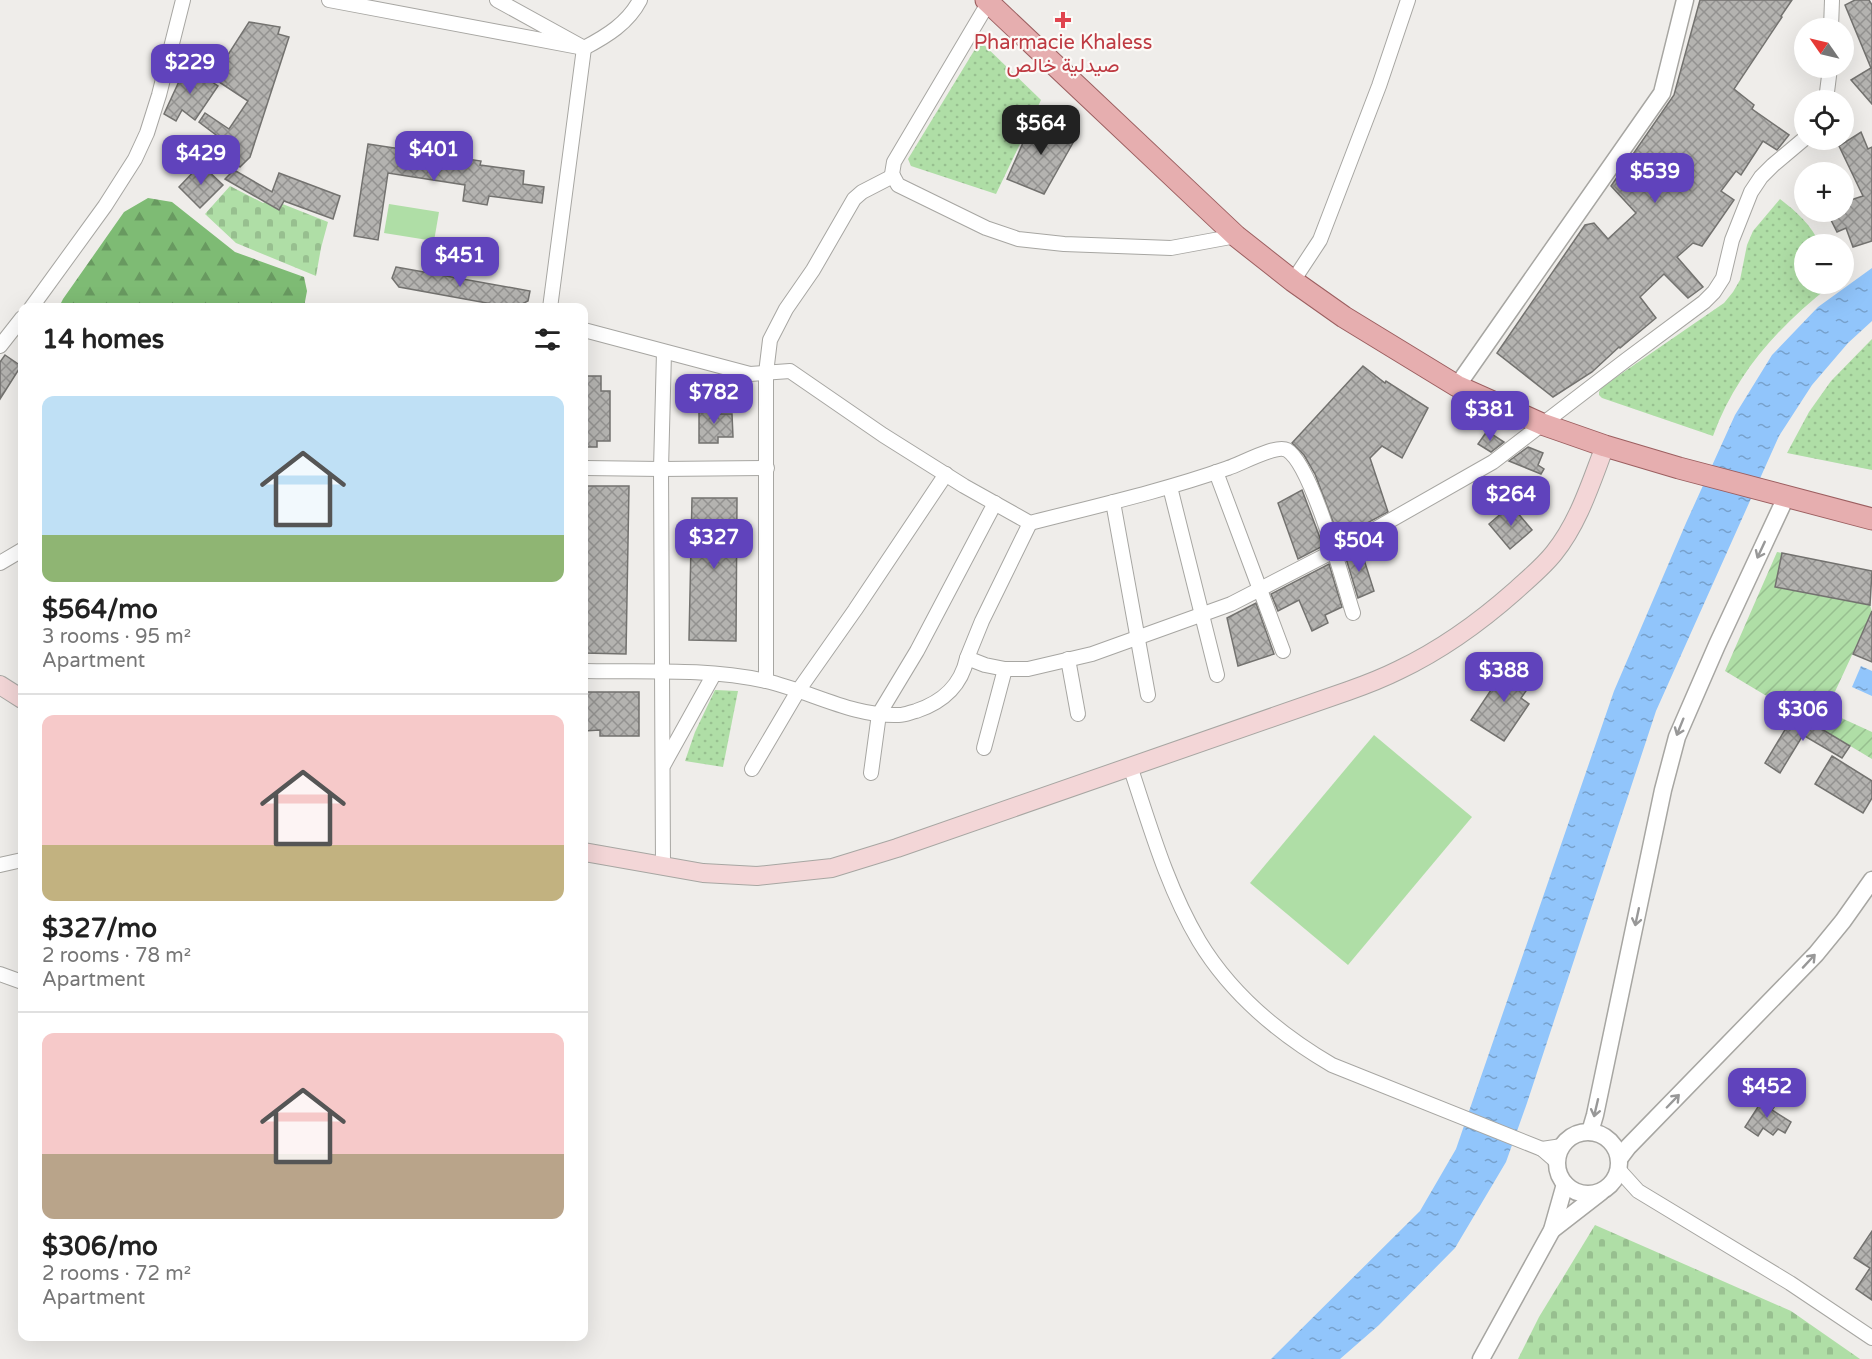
<!DOCTYPE html>
<html lang="en">
<head>
<meta charset="utf-8">
<style>
	:root { --surface:#fff; --page:#f2f2f2; --text:#222; --muted:#767676; --line:#e0e0e0; --accent:#6043bc }
	body { margin:0; font-family:"Varela Round",Vazirmatn,sans-serif; background:var(--page); color:var(--text); height:100vh; display:flex; flex-direction:column; font-size:22px; white-space:nowrap }
	* { box-sizing:border-box; margin:0 }
	p { font-size:20px; color:var(--muted) }
	.icon { flex:none; width:33px; height:33px; fill:none; stroke:currentColor; stroke-width:2; stroke-linecap:round; stroke-linejoin:round }
	.map { position:relative; flex:1; overflow:hidden }
	.panel { position:absolute; left:18px; top:303px; width:570px; height:1038px; display:flex; flex-direction:column; background:var(--surface); border-radius:12px; box-shadow:0 6px 24px #0002 }
	.panel>* { flex:none }
	.needle { width:39px; rotate:304deg }
	.buttons { position:absolute; left:1794px; top:18px; display:grid; gap:12px }
	.buttons a { display:grid; place-items:center; width:60px; height:60px; border-radius:50%; background:var(--surface); box-shadow:0 6px 24px #0002; font-size:30px }
	.price { position:absolute; translate:-50% -51px; padding:0 14px; border-radius:12px; background:var(--accent); color:#fff; font-size:20px; line-height:39px; filter:drop-shadow(0 2px 3px #0008) }
	.price::after { content:''; position:absolute; left:50%; top:36px; width:18px; height:14px; margin-left:-9px; background:inherit; clip-path:polygon(0 0,100% 0,50% 100%) }
	.price.on { background:#222; color:#fff }
	ul { padding:0; list-style:none }
	li { display:grid; align-content:center; gap:12px; height:318px; padding:0 24px }
	li+li { border-top:2px solid var(--line) }
	li span { display:grid; place-items:center; height:186px; border-radius:12px; color:#555 }
	li>.icon { margin-inline-start:auto }
	span .icon { width:108px; height:108px; fill:#fffc; stroke-width:1 }
	li b { font-size:26px }
	h2 { display:flex; justify-content:space-between; align-items:center; height:72px; padding:0 24px; font-size:26px }
	.map>svg:first-child { display:block }
	.grass { fill:url(#grass-dots) }
	.forest { fill:url(#forest-firs) }
	.cemetery { fill:url(#cemetery-stones) }
	.garden { fill:url(#garden-furrows) }
	.pitch { fill:#afdea6 }
	.water { fill:url(#water-ripples) }
	.building { fill:url(#building-cross-hatch); stroke:#73726f; stroke-width:1.5 }
	.lines { fill:none; stroke-linecap:round; stroke-linejoin:round }
	.minor-casing { stroke:#a7a6a2; stroke-width:16 }
	.tertiary-casing { stroke:#a7a6a2; stroke-width:19 }
	.secondary-casing { stroke:#a7a6a2; stroke-width:20 }
	.primary-casing { stroke:#9c5f60; stroke-width:23 }
	.minor { stroke:#fff; stroke-width:14 }
	.tertiary { stroke:#fff; stroke-width:16 }
	.secondary { stroke:#f3d6d7; stroke-width:18 }
	.primary { stroke:#e6aeaf; stroke-width:21 }
	.oneway { stroke:#989898 }
	.health-dot { fill:#e0444e; stroke:#fcfaf7; stroke-width:2 }
	.labels { text-anchor:middle; stroke-width:4.5; stroke-linejoin:round; paint-order:stroke }
	.health-label { font-size:20px; fill:#be3a42; stroke:#fcfaf7 }
</style>
</head>
<body>
<div class="map">
<svg width="1872" height="1359" viewBox="0 0 1872 1359">
	<defs>
		<pattern id="grass-dots" width="8" height="8" patternUnits="userSpaceOnUse" patternTransform="scale(1.5)"><rect width="8" height="8" fill="#afdea6"/><path d="M2 2h.1M6 6h.1" fill="none" stroke="#97bf8f" stroke-width="1.8" stroke-linecap="round"/></pattern>
		<pattern id="forest-firs" width="22" height="20" patternUnits="userSpaceOnUse" patternTransform="scale(1.5)"><rect width="22" height="20" fill="#7ebb74"/><path d="M5 1l3.5 6h-7zM16 11l3.5 6h-7z" fill="#689960"/></pattern>
		<pattern id="cemetery-stones" width="16" height="16" patternUnits="userSpaceOnUse" patternTransform="scale(1.5)"><rect width="16" height="16" fill="#afdea6"/><path d="M2 7V4a2 2 0 0 1 4 0v3zM10 15v-3a2 2 0 0 1 4 0v3z" fill="#97bf8f"/></pattern>
		<pattern id="garden-furrows" width="10" height="10" patternUnits="userSpaceOnUse" patternTransform="scale(1.5)"><rect width="10" height="10" fill="#afdea6"/><path d="M-1 1l2-2M0 10L10 0M9 11l2-2" fill="none" stroke="#97bf8f"/></pattern>
		<pattern id="water-ripples" width="26" height="14" patternUnits="userSpaceOnUse" patternTransform="scale(1.5)"><rect width="26" height="14" fill="#91c5fb"/><path d="M2 4q2-2 4 0t4 0M15 11q2-2 4 0t4 0" fill="none" stroke="#77a1cc"/></pattern>
		<pattern id="building-cross-hatch" width="8" height="8" patternUnits="userSpaceOnUse" patternTransform="scale(1.5)"><rect width="8" height="8" fill="#b4b3b0"/><path d="M0 0l8 8M0 8l8-8" fill="none" stroke="#939290"/></pattern>
	</defs>
	<rect width="100%" height="100%" fill="#efedea"/>
	<!-- grass -->
	<g class="grass">
		<path d="M980 41 1041 100 996 194 911 166 908 159Z"/>
		<path d="M1780 199C1797 212 1811 225 1820 244H1804V284H1830V286C1778 327 1736 373 1713 436L1602 398 1599 395V392L1602 387 1724 303 1733 292 1740 280 1747 245 1753 231Z"/>
		<path d="M1872 339V470L1787 453 1809 412 1831 381Z"/>
		<path d="M715 690 738 691 723 767 685 761 695 732Z"/>
	</g>
	<!-- forest -->
	<path class="forest" d="M148 198 172 202 235 252 304 277 307 291 304 307H59L63 299 124 212Z"/>
	<!-- cemetery -->
	<g class="cemetery">
		<path d="M230 186 263 203 270 199 328 222 321 248 316 276 236 243 205 214Z"/>
		<path d="M1595 1225 1791 1311 1860 1359H1518L1539 1317Z"/>
	</g>
	<!-- garden -->
	<path class="garden" d="M1777 552 1782 553 1775 587 1870 605 1872 612 1826 711 1872 732V759L1725 671Z"/>
	<!-- pitch -->
	<g class="pitch">
		<path d="M389 204 439 212 434 241 384 233Z"/>
		<path d="M1374 735 1472 817 1348 965 1250 883Z"/>
	</g>
	<!-- water -->
	<g class="water">
		<path d="M1872 268V321L1848 343 1812 385 1779 436 1656 711 1527 1103 1506 1162 1455 1248 1379 1325 1340 1359H1271L1420 1211 1456 1149 1614 691 1686 523 1735 415 1772 355 1818 307Z"/>
		<path d="M1861 666 1872 671V696L1852 687Z"/>
	</g>
	<!-- building -->
	<g class="building">
		<path d="M1700 0H1792L1781 16 1782 17 1734 89 1754 105 1752 109 1789 135 1777 150 1763 141 1741 175 1736 171 1721 191 1734 200 1702 246 1693 243 1677 257 1703 287 1688 298 1664 274 1640 297 1656 318 1620 348 1619 347 1592 372 1553 397 1497 353 1585 225 1594 223 1608 239 1636 213 1611 186 1674 95Z"/>
		<path d="M1855 0H1869L1872 5V104L1851 80 1871 68 1845 5Z"/>
		<path d="M249 22 280 27 278 34 289 37 250 157 240 167 218 147 224 141 199 122 205 113 229 129 248 101 213 78Z"/>
		<path d="M188 66 218 86 195 120 182 110 176 121 164 114 181 77Z"/>
		<path d="M1048 115 1074 141 1044 194 1007 179 1033 120 1041 125Z"/>
		<path d="M1861 132 1868 149 1872 147V241L1853 247 1846 228 1837 232 1827 212H1844V202L1863 196 1839 146Z"/>
		<path d="M368 144 481 161 480 165 524 171 523 184 544 187 542 203 489 196 487 205 463 201 465 185 388 173 378 240 354 236Z"/>
		<path d="M201 164 223 185 200 208 179 187Z"/>
		<path d="M234 170 272 192 279 173 340 196 333 219 284 201 279 210 225 179Z"/>
		<path d="M396 267 530 291 528 301 514 308 399 287 392 278Z"/>
		<path d="M5 355 21 366 0 399V362Z"/>
		<path d="M1363 366 1385 383 1386 381 1428 408 1402 458 1382 446 1370 458 1388 512 1339 538 1315 474 1304 455 1292 443Z"/>
		<path d="M585 376H601V391H610V441H597V447H584V386H585Z"/>
		<path d="M719 407V414H732L733 437H718V443H699V408Z"/>
		<path d="M1487 431 1504 442 1491 452 1478 444Z"/>
		<path d="M1528 447 1543 453 1538 465 1544 469 1541 474 1509 461Z"/>
		<path d="M584 486H629L626 654 584 653Z"/>
		<path d="M1302 490 1323 546 1298 559 1278 503Z"/>
		<path d="M692 498H737L736 641 689 640Z"/>
		<path d="M1511 505 1532 530 1510 549 1489 524Z"/>
		<path d="M1360 547 1374 591 1358 598 1345 555Z"/>
		<path d="M1782 553 1872 571 1870 605 1775 587Z"/>
		<path d="M1329 564 1342 607 1325 615 1328 623 1312 631 1299 600 1278 611 1271 594Z"/>
		<path d="M1256 603 1274 654 1238 666 1227 618Z"/>
		<path d="M1872 611V662L1853 654Z"/>
		<path d="M1511 660 1526 669 1521 677 1531 684 1521 698 1529 704 1504 741 1471 720Z"/>
		<path d="M584 692H639V736H600V730L584 731Z"/>
		<path d="M1795 713 1850 746 1842 758 1803 735 1780 773 1765 763Z"/>
		<path d="M1832 756 1872 781V798L1863 813 1815 784Z"/>
		<path d="M1765 1096 1777 1103 1772 1110 1791 1122 1785 1133 1778 1129 1773 1135 1763 1128 1758 1136 1745 1127Z"/>
		<path d="M1872 1231V1300L1856 1289 1870 1268 1854 1258Z"/>
	</g>
	<g class="lines">
		<defs>
			<g id="minor">
				<path d="M329 0 584 48C607 36 628 23 640 0"/>
				<path d="M497 0 584 48 550 308"/>
				<path d="M990 0 894 162 892 174 898 185 986 228 1018 239 1064 244 1171 248 1236 236"/>
				<path d="M1831 28 1832 0"/>
				<path d="M1826 100 1830 68"/>
				<path d="M1293 281 1320 240 1379 86 1408 0"/>
				<path d="M31 308 105 206 135 159 147 133 159 95 183 0"/>
				<path d="M584 330 750 374 790 371 883 435 964 486 1030 523C1096 506 1163 491 1228 468 1241 464 1276 444 1287 450 1312 465 1343 582 1353 613"/>
				<path d="M0 346 22 318"/>
				<path d="M584 468 661 469 767 468"/>
				<path d="M1216 472 1283 651"/>
				<path d="M1170 487 1217 675"/>
				<path d="M1113 502 1148 695"/>
				<path d="M0 563 22 550"/>
				<path d="M967 658 982 621 1030 523"/>
				<path d="M1068 659 1078 714"/>
				<path d="M584 671C644 672 707 668 766 681 810 691 853 717 899 715 905 715 911 712 916 711 943 702 961 686 967 658L985 665 1005 669H1028L1092 654 1231 604 1363 536 1493 462 1626 360 1704 302 1714 292 1723 278 1732 240 1751 192 1761 177 1773 165 1804 139"/>
				<path d="M766 681V373L770 340 786 309 813 270 854 199 862 192 893 176"/>
				<path d="M984 748 1005 669"/>
				<path d="M664 764 714 674"/>
				<path d="M1130 766C1150 826 1167 887 1199 941 1231 994 1279 1034 1332 1065L1542 1149 1557 1162"/>
				<path d="M752 769 798 691 855 610 946 474"/>
				<path d="M871 773 879 714 917 651 995 503"/>
				<path d="M0 865 22 860"/>
				<path d="M663 865 661 469 664 352"/>
				<path d="M0 974 22 982"/>
				<path d="M1542 1149 1562 1146"/>
				<path d="M1619 1170 1638 1191 1790 1283 1872 1338"/>
			</g>
			<g id="tertiary">
				<path d="M1457 386 1662 93 1685 0"/>
				<path d="M1590 1132 1595 1115 1663 790 1677 737 1717 645 1786 497"/>
				<circle cx="1588" cy="1163" r="31"/>
				<path d="M1619 1159 1628 1147 1816 954 1843 921 1872 880"/>
				<path d="M1552 1230 1601 1192"/>
				<path d="M1481 1359 1552 1230 1565 1184"/>
			</g>
			<g id="secondary">
				<path d="M0 685 22 699"/>
				<path d="M584 852 703 873 757 876 832 868 897 848 1348 691C1365 685 1383 678 1399 670 1441 650 1480 622 1515 591 1528 579 1543 567 1554 553 1579 522 1591 482 1605 446"/>
			</g>
			<path id="primary" d="M986 0 1236 236 1293 281 1344 317 1457 386 1542 424 1605 446 1679 468 1872 519"/>
		</defs>
		<!-- minor casing -->
		<use href="#minor" class="minor-casing"/>
		<!-- tertiary casing -->
		<use href="#tertiary" class="tertiary-casing"/>
		<!-- secondary casing -->
		<use href="#secondary" class="secondary-casing"/>
		<!-- primary casing -->
		<use href="#primary" class="primary-casing"/>
		<!-- minor -->
		<use href="#minor" class="minor"/>
		<!-- tertiary -->
		<use href="#tertiary" class="tertiary"/>
		<!-- secondary -->
		<use href="#secondary" class="secondary"/>
		<!-- primary -->
		<use href="#primary" class="primary"/>
	</g>
	<!-- one-way arrows -->
	<defs><path id="oneway-shaft" d="M-6 0H5M1.5-3L5.5 0L1.5 3" fill="none" stroke-width="1.6" stroke-linecap="round" stroke-linejoin="round" transform="scale(1.5)"/></defs>
	<g class="oneway">
		<use href="#oneway-shaft" transform="translate(1761 550) rotate(115)"/>
		<use href="#oneway-shaft" transform="translate(1680 727) rotate(112)"/>
		<use href="#oneway-shaft" transform="translate(1637 917) rotate(102)"/>
		<use href="#oneway-shaft" transform="translate(1809 961) rotate(-47)"/>
		<use href="#oneway-shaft" transform="translate(1673 1101) rotate(-46)"/>
		<use href="#oneway-shaft" transform="translate(1596 1108) rotate(103)"/>
	</g>
	<!-- markers -->
	<path class="health-dot" d="M1060 11h6v6h6v6h-6v6h-6v-6h-6v-6h6z"/>
	<g class="labels">
		<!-- health labels -->
		<g class="health-label">
			<text x="1063" y="49">Pharmacie Khaless<tspan x="1063" dy="23">صيدلية خالص</tspan></text>
		</g>
	</g>
</svg>
<div class="buttons">
<a><svg class="needle" viewBox="-14 -14 28 28"><path d="M0-13l5 13h-10z" fill="#e53935"/><path d="M0 13l5-13h-10z" fill="#767676"/></svg></a>
<a><svg class="icon" aria-label="locate" viewBox="0 0 24 24"><circle cx="12" cy="12" r="6"/><path d="M12 2v4M12 18v4M2 12h4M18 12h4"/></svg></a>
<a>+</a>
<a>−</a>
</div>
<b class="price" style="left:190px;top:95px">$229</b>
<b class="price on" style="left:1041px;top:156px">$564</b>
<b class="price" style="left:434px;top:182px">$401</b>
<b class="price" style="left:201px;top:186px">$429</b>
<b class="price" style="left:1655px;top:204px">$539</b>
<b class="price" style="left:460px;top:288px">$451</b>
<b class="price" style="left:714px;top:425px">$782</b>
<b class="price" style="left:1490px;top:442px">$381</b>
<b class="price" style="left:1511px;top:527px">$264</b>
<b class="price" style="left:714px;top:570px">$327</b>
<b class="price" style="left:1359px;top:573px">$504</b>
<b class="price" style="left:1504px;top:703px">$388</b>
<b class="price" style="left:1803px;top:742px">$306</b>
<b class="price" style="left:1767px;top:1119px">$452</b>
<section class="panel">
<h2>14 homes<svg class="icon" aria-label="filters" viewBox="0 0 24 24"><path d="M4 7h16M4 17h16"/><circle cx="9" cy="7" r="2"/><circle cx="15" cy="17" r="2"/></svg></h2>
<ul>
<li><span style="background:linear-gradient(#bfe0f5 75%,#8fb573 0)"><svg class="icon" aria-label="home" viewBox="0 0 24 24"><path d="M3 11l9-7 9 7M6 9v11h12V9"/></svg></span><div><b>$564/mo</b><p>3 rooms · 95 m²</p><p>Apartment</p></div></li>
<li><span style="background:linear-gradient(#f6c9c9 70%,#c2b280 0)"><svg class="icon" aria-label="home" viewBox="0 0 24 24"><path d="M3 11l9-7 9 7M6 9v11h12V9"/></svg></span><div><b>$327/mo</b><p>2 rooms · 78 m²</p><p>Apartment</p></div></li>
<li><span style="background:linear-gradient(#f6c9c9 65%,#b9a48a 0)"><svg class="icon" aria-label="home" viewBox="0 0 24 24"><path d="M3 11l9-7 9 7M6 9v11h12V9"/></svg></span><div><b>$306/mo</b><p>2 rooms · 72 m²</p><p>Apartment</p></div></li>
</ul>
</section>
</div>
</body>
</html>
